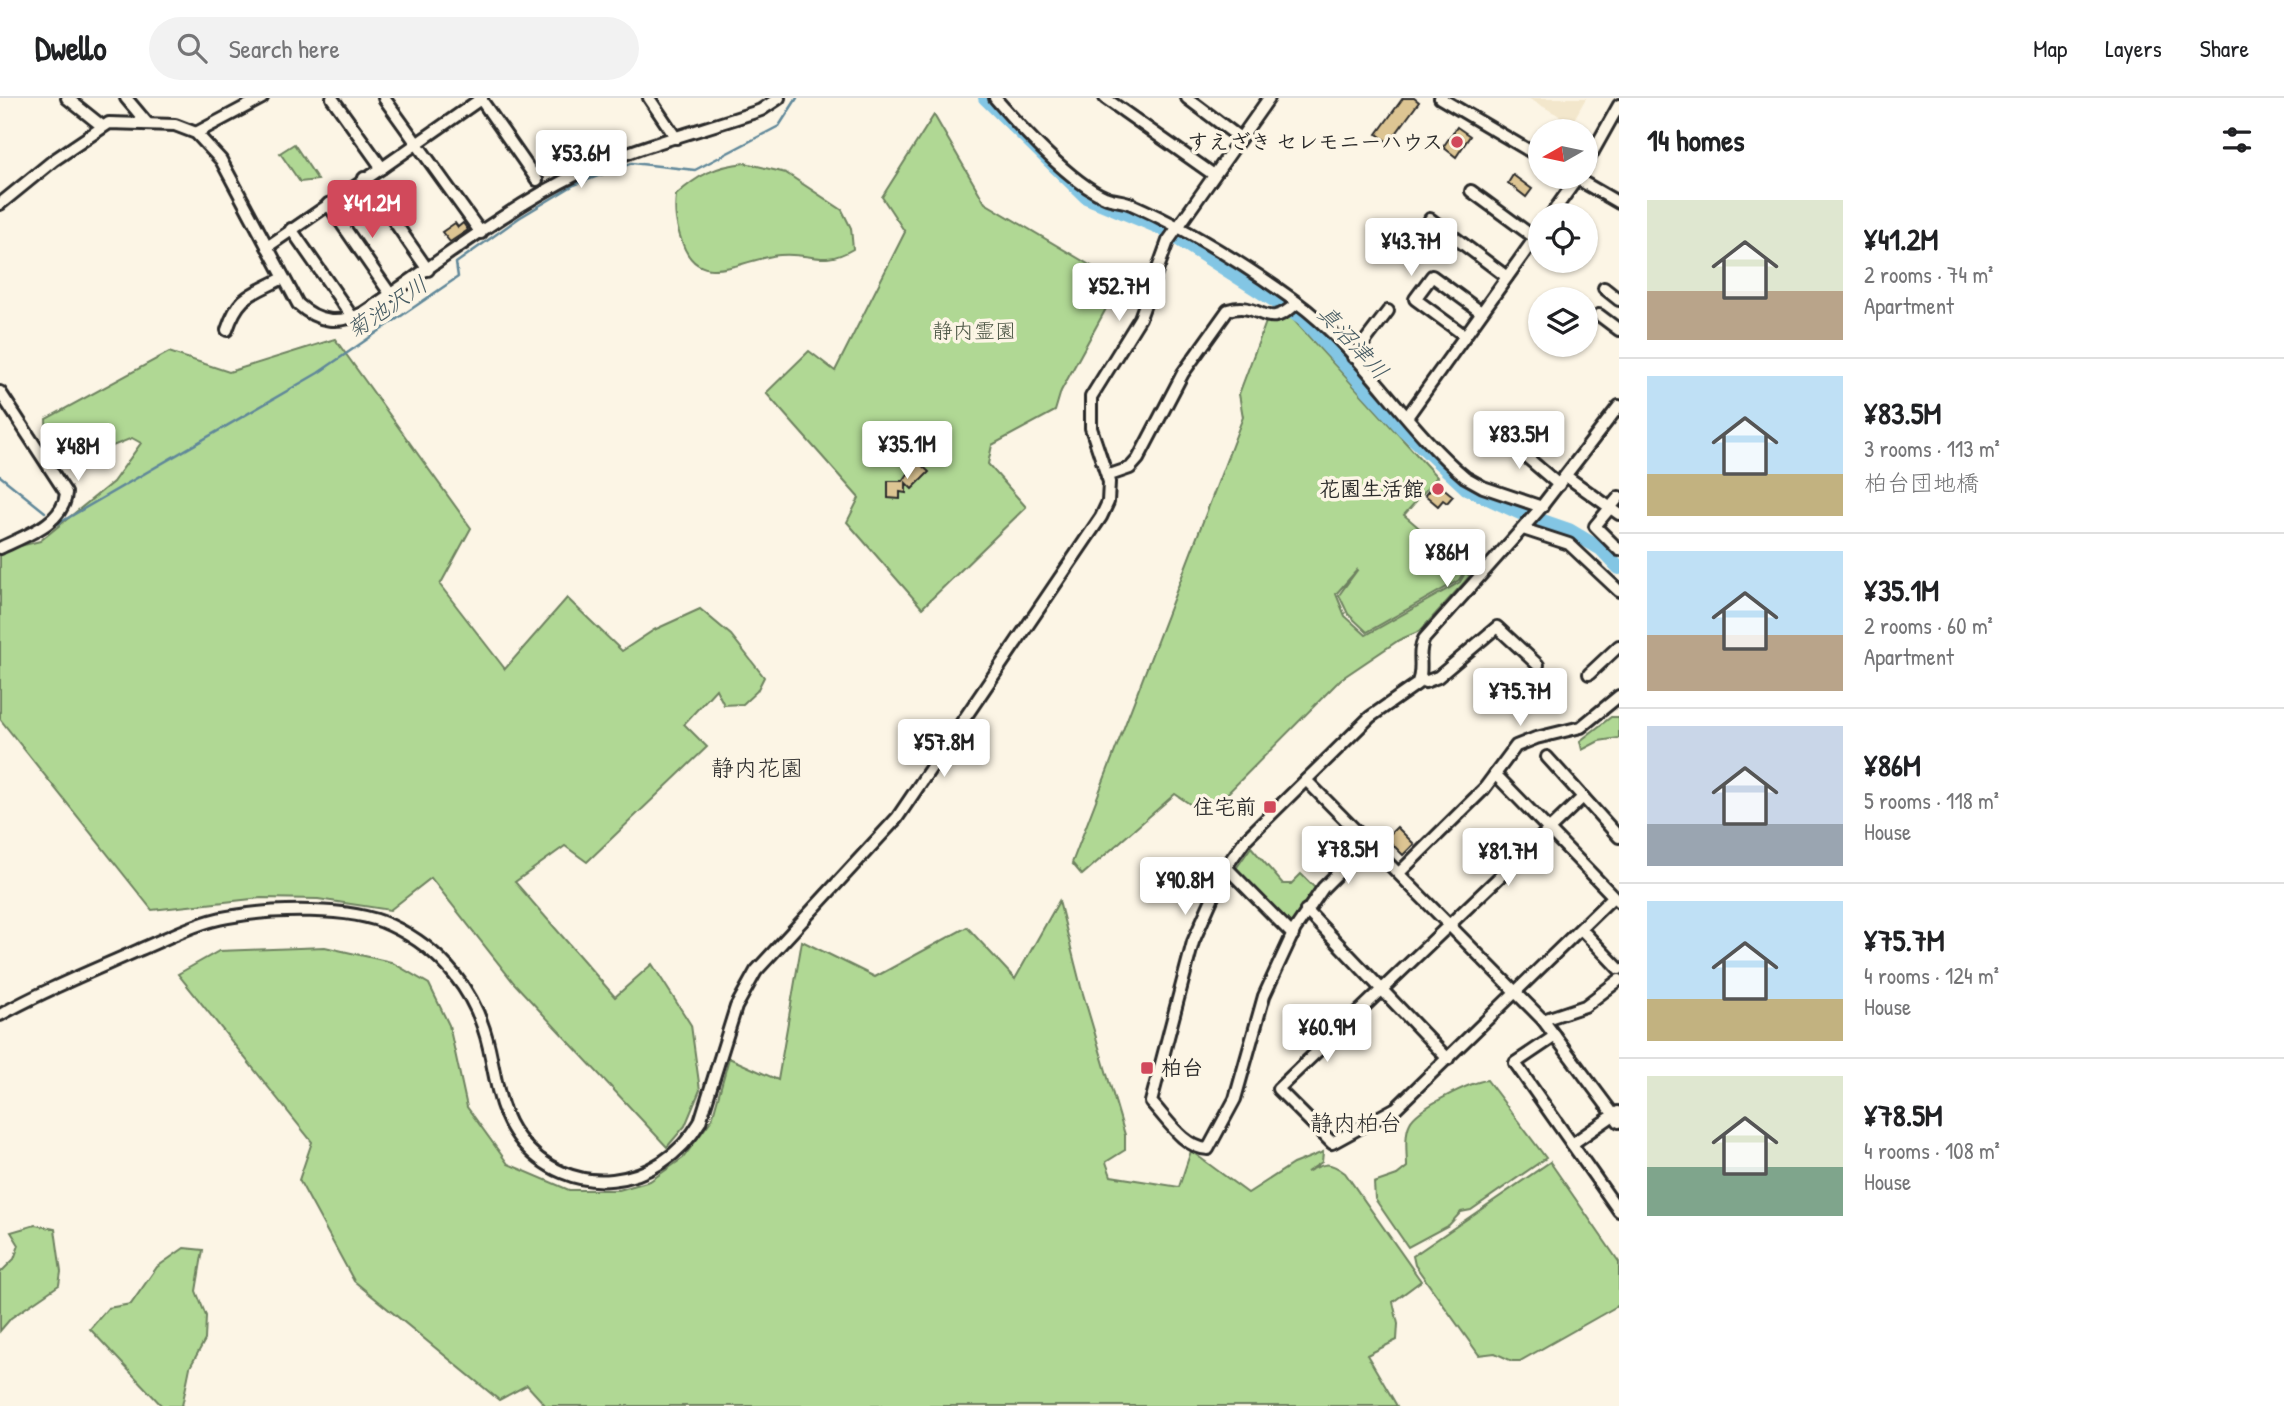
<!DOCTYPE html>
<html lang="en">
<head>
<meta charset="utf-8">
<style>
	:root { --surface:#fff; --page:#f2f2f2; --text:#202124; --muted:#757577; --line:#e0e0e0; --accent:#d1495b }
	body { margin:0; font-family:"Patrick Hand","Klee One",sans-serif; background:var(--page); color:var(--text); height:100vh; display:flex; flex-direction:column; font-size:26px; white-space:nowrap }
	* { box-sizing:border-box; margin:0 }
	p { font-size:23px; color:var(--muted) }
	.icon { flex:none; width:38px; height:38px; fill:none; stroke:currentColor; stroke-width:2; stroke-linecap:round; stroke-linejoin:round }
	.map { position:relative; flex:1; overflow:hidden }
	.details { display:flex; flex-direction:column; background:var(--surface); width:665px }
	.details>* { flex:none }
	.needle { width:46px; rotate:261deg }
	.fabs { position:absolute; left:1528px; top:21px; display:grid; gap:14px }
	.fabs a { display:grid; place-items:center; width:70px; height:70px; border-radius:50%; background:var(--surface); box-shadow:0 2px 5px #0004; font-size:35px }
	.price { position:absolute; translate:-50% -60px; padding:0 16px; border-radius:7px; background:#fff; color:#222; font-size:23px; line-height:46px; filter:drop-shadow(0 2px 4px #0008) }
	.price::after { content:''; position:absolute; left:50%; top:42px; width:21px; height:16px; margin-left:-10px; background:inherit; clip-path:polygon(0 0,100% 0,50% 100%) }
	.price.on { background:var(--accent); color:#fff }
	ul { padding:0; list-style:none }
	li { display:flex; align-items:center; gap:21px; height:175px; padding:0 28px }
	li+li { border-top:2px solid var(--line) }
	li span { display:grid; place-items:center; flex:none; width:196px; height:140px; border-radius:0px; color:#555 }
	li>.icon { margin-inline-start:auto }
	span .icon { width:84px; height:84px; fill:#fffc; stroke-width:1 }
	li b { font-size:30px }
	h2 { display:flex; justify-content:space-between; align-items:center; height:84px; padding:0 28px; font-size:30px }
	header { display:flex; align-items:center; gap:42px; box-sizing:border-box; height:98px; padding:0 35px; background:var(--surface); border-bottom:2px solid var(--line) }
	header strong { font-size:33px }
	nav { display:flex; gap:38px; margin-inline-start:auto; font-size:24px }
	.search { width:490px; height:63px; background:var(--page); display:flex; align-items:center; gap:18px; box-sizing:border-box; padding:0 24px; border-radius:38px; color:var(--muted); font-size:26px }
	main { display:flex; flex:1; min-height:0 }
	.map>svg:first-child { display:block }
	.built { fill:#f3e7cc }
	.green { fill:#b0d894; stroke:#6e8260; stroke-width:2 }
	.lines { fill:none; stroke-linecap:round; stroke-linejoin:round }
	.stream { stroke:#60889a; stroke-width:2.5 }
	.river { stroke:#83c6e4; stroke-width:14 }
	.building { fill:#ddc593; stroke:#2b2b2b; stroke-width:2 }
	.minor-casing { stroke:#2b2b2b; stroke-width:16 }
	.minor { stroke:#fcf5e5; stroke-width:10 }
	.poi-dot { fill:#d1495b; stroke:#fcf5e5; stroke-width:2.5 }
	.labels { text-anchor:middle; stroke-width:7; stroke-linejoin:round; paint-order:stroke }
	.poi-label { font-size:21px; font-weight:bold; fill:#2b2b2b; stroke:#fcf5e5; text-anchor:end }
	.park-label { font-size:21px; fill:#4c5645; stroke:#fcf5e5 }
	.water-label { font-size:23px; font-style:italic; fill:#455a62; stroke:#fcf5e5 }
	.neighbourhood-label { font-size:23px; fill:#2b2b2b; stroke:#fcf5e5 }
</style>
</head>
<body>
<header>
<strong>Dwello</strong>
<div class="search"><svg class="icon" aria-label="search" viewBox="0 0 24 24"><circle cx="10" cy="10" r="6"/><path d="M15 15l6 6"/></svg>Search here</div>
<nav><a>Map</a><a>Layers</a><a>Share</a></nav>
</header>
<main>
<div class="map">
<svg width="1619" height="1308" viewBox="0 0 1619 1308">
	<rect width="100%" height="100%" fill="#fcf5e5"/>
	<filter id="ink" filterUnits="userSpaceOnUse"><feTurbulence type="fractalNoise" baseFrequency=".0143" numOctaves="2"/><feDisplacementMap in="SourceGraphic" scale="14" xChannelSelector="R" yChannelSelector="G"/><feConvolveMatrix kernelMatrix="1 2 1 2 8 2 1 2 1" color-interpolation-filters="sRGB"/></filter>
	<g filter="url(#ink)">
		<!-- built -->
		<path class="built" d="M1528 0H1586L1572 25Z"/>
		<!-- green -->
		<g class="green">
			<path d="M934 17 985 105 1120 185 1061 293 1055 313 992 347 988 366 1026 409 922 510 847 424 859 400 766 295 809 253 835 273 905 134 882 99Z"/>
			<path d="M294 46 318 82 300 84 280 55Z"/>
			<path d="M745 65 786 75 842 112 851 130 853 151C823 169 811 154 780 157 743 160 699 194 682 144 676 127 674 115 676 97 698 77 716 68 745 65Z"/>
			<path d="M1290 218 1437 379 1404 417 1466 470 1459 482 1367 534 1348 516 1339 497 1358 471 1336 496 1345 518 1366 537 1460 484 1465 475 1470 478 1420 533 1399 542 1341 581 1206 717 1175 696 1082 777 1072 765 1243 319 1239 296 1266 224Z"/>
			<path d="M335 241 471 430 440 487 505 571 567 500 622 553 654 532 700 511 731 537 764 579 757 593 743 606 724 607 716 591 684 626 707 649 587 764 565 748 515 784 615 899 652 866 691 927 700 992 685 1028 667 1049 514 885 431 780 390 812 318 801 261 800 152 812 0 621V453L40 443 113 384 141 345 132 340 88 358 47 341 46 321 169 254 229 274Z"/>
			<path d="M1611 619H1619V640L1599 643 1582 652 1580 643Z"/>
			<path d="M1251 749 1283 786H1291L1301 776 1316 791 1291 828 1235 772Z"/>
			<path d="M1059 803 1081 889 1125 1037V1052L1106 1064 1111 1078 1179 1089 1191 1053 1248 1095 1293 1066 1323 1054 1322 1064 1307 1074C1324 1065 1329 1063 1345 1075L1421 1183 1393 1204 1398 1226 1397 1242 1367 1257 1397 1308H546L527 1287 499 1302 354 1183 299 1082 312 1044 178 876 219 853 325 849 391 864 429 886 449 927 467 1009 508 1066 569 1092H619L650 1083 683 1060 712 1021 729 960 778 982 802 843 875 879 967 829 1015 881Z"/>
			<path d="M1487 982 1546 1060 1471 1112 1461 1114 1449 1127 1408 1149 1375 1101 1374 1085 1397 1077 1407 1069C1407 1057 1404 1036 1410 1025 1417 1010 1471 984 1487 982Z"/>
			<path d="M1550 1064 1619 1164V1207L1520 1263H1512L1495 1255 1479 1257 1415 1167 1413 1158Z"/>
			<path d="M35 1127 55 1131 61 1174 59 1187 11 1220 0 1233V1175L14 1161 19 1147 11 1134Z"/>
			<path d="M184 1150 203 1152 196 1193 206 1218 205 1242 190 1269 182 1308H162L90 1231 108 1210 131 1206 157 1169Z"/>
		</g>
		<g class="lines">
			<!-- stream -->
			<g class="stream">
				<path d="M0 378 45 414"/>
				<path d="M54 428 318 275 458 179 456 165 519 120 574 87 632 65 695 72 779 28 797 0"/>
			</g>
			<!-- river -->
			<path class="river" d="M985 0 1086 99 1161 130 1303 221 1404 332 1466 390 1520 415 1569 432 1601 451 1619 470"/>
		</g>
		<!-- building -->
		<g class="building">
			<path d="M1403 0H1414L1419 4 1389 45 1377 36Z"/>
			<path d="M1457 29 1470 38 1456 59 1443 49Z"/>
			<path d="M1513 77 1532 91 1526 99 1508 85Z"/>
			<path d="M455 125 458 129 463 125 468 132 450 144 442 134Z"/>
			<path d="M917 363 929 374 912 391 906 385V395L900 394V401L888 400V383H903Z"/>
			<path d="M1436 384 1453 398 1447 405 1443 402 1438 408 1425 397Z"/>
			<path d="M1397 729 1414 746 1403 757 1386 740Z"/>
		</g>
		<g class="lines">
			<defs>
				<g id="minor">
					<path d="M67 0 102 28"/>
					<path d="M126 0 147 25"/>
					<path d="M332 0 382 70 482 0"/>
					<path d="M384 0 481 135"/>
					<path d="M480 0 537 82"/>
					<path d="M649 0 676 40"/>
					<path d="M995 0C1020 29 1071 85 1105 99 1113 103 1123 102 1131 106 1188 131 1245 167 1295 203 1361 251 1403 327 1465 379L1483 389 1542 409"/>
					<path d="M1105 0 1214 77"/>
					<path d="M1187 0 1240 40"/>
					<path d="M1440 0 1540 59"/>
					<path d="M196 35 262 0"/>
					<path d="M1586 66 1619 7"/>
					<path d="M1574 79 1619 105"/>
					<path d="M364 80 428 172"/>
					<path d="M1471 93 1535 140"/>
					<path d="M0 106 54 62 109 25 175 27 196 35 221 62 298 206C319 225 339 226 363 215 434 168 502 113 579 75 636 48 701 33 761 12L779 0"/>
					<path d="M328 106 391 197"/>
					<path d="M1551 117 1578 79"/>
					<path d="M1430 121 1507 179"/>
					<path d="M291 131 353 220"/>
					<path d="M267 149 382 70"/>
					<path d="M1604 190 1619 202"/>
					<path d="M1599 217 1619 232"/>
					<path d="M227 232C239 196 251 197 283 180"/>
					<path d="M1464 237 1415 201 1432 178 1481 214"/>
					<path d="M1353 259 1388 213"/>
					<path d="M0 294 66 395C64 426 24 438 0 450"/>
					<path d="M1407 319 1540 133"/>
					<path d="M1500 336 1559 387"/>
					<path d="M1107 378 1130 370 1138 361 1183 275 1228 212C1263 202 1263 236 1297 205"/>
					<path d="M1566 378 1619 416"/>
					<path d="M1619 399 1595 428 1619 452"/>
					<path d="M1523 431 1569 446 1619 493"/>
					<path d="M1589 576 1619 548"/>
					<path d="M1421 579 1425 584 1438 579 1497 529 1538 567"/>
					<path d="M1547 659 1619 739"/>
					<path d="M1495 676 1619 804"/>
					<path d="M1306 682 1543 922 1619 1024"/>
					<path d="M1583 699 1278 991 1332 1045 1396 1010 1612 800"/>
					<path d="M1368 745 1323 790 1295 831 1264 898 1235 1001 1208 1051C1184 1050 1167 1021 1151 1004L1193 844 1226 769 1245 742 1370 619 1417 586C1425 571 1416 556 1424 541L1538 413 1619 308"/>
					<path d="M1226 769 1293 837"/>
					<path d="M1399 775 1484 691 1516 648 1536 640 1581 629 1619 598"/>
					<path d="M1306 812 1448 961"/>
					<path d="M1581 831 1619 871"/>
					<path d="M0 917C44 892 92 873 139 852 168 840 197 824 228 819 272 811 350 808 390 827 442 851 477 895 489 950 496 981 499 1014 519 1040 568 1105 660 1092 700 1024L736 909 756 873 897 720 1101 419 1108 404 1109 384 1091 330V299L1140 220 1168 143 1269 0"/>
					<path d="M1543 922 1585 908 1619 882"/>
					<path d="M1555 938 1515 965 1619 1113"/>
					<path d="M1572 1046 1618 1014"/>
				</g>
			</defs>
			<!-- minor casing -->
			<use href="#minor" class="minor-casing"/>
			<!-- minor -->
			<use href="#minor" class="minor"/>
		</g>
	</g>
	<!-- markers -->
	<g class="poi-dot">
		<circle cx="1457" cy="44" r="7"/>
		<circle cx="1438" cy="391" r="7"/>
		<rect x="1263" y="702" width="14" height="14" rx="3.5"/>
		<rect x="1140" y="963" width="14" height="14" rx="3.5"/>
	</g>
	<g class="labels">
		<!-- poi labels -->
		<g class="poi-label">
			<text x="1443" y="51">すえざき セレモニーハウス</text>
			<text x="1424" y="398">花園生活館</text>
			<text x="1256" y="716">住宅前</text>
			<text x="1161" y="977" text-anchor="start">柏台</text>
		</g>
		<!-- park labels -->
		<g class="park-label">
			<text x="974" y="240">静内霊園</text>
		</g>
		<!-- water labels -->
		<g class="water-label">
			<text transform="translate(387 209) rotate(-34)" y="8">菊池沢川</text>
			<text transform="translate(1353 244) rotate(47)" y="8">真沼津川</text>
		</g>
		<!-- neighbourhood labels -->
		<g class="neighbourhood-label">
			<text x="757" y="678">静内花園</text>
			<text x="1356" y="1033">静内柏台</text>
		</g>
	</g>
</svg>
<div class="fabs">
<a><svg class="needle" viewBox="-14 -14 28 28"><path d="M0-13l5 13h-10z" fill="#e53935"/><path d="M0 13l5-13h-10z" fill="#757577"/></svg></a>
<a><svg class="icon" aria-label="locate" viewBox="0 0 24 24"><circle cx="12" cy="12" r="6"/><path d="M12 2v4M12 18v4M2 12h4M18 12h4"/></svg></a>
<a><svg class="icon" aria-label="layers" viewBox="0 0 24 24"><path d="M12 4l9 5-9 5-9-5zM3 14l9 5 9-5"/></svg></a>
</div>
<b class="price" style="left:581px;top:92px">¥53.6M</b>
<b class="price on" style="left:372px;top:142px">¥41.2M</b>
<b class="price" style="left:1411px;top:180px">¥43.7M</b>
<b class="price" style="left:1119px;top:225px">¥52.7M</b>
<b class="price" style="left:1519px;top:373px">¥83.5M</b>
<b class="price" style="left:907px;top:383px">¥35.1M</b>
<b class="price" style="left:78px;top:385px">¥48M</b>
<b class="price" style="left:1447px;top:491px">¥86M</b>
<b class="price" style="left:1520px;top:630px">¥75.7M</b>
<b class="price" style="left:944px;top:681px">¥57.8M</b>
<b class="price" style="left:1348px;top:788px">¥78.5M</b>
<b class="price" style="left:1508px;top:790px">¥81.7M</b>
<b class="price" style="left:1185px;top:819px">¥90.8M</b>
<b class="price" style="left:1327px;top:966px">¥60.9M</b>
</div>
<section class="details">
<h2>14 homes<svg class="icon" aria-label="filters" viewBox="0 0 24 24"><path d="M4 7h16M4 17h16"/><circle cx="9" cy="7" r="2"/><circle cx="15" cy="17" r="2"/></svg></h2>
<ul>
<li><span style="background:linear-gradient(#dfe7d0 65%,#b9a48a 0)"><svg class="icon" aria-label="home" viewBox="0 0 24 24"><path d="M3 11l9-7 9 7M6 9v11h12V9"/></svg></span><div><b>¥41.2M</b><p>2 rooms · 74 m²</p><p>Apartment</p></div></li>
<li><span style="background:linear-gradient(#bfe0f5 70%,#c2b280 0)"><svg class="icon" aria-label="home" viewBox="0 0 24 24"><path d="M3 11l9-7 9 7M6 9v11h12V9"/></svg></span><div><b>¥83.5M</b><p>3 rooms · 113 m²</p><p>柏台団地橋</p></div></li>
<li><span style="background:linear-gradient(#bfe0f5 60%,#b9a48a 0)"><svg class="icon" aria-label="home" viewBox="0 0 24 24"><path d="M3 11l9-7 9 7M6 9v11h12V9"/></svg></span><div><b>¥35.1M</b><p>2 rooms · 60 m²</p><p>Apartment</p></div></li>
<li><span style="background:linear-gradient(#c9d6e8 70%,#9aa5b1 0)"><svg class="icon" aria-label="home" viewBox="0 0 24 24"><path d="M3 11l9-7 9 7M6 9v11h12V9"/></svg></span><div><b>¥86M</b><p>5 rooms · 118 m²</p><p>House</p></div></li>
<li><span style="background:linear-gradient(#bfe0f5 70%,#c2b280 0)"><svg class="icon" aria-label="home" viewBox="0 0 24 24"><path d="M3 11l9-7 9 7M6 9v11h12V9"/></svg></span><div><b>¥75.7M</b><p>4 rooms · 124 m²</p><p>House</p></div></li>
<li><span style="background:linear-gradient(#dfe7d0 65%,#7fa58c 0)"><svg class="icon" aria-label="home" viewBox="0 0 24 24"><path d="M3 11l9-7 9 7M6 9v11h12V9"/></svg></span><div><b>¥78.5M</b><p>4 rooms · 108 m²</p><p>House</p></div></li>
</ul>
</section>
</main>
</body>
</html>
